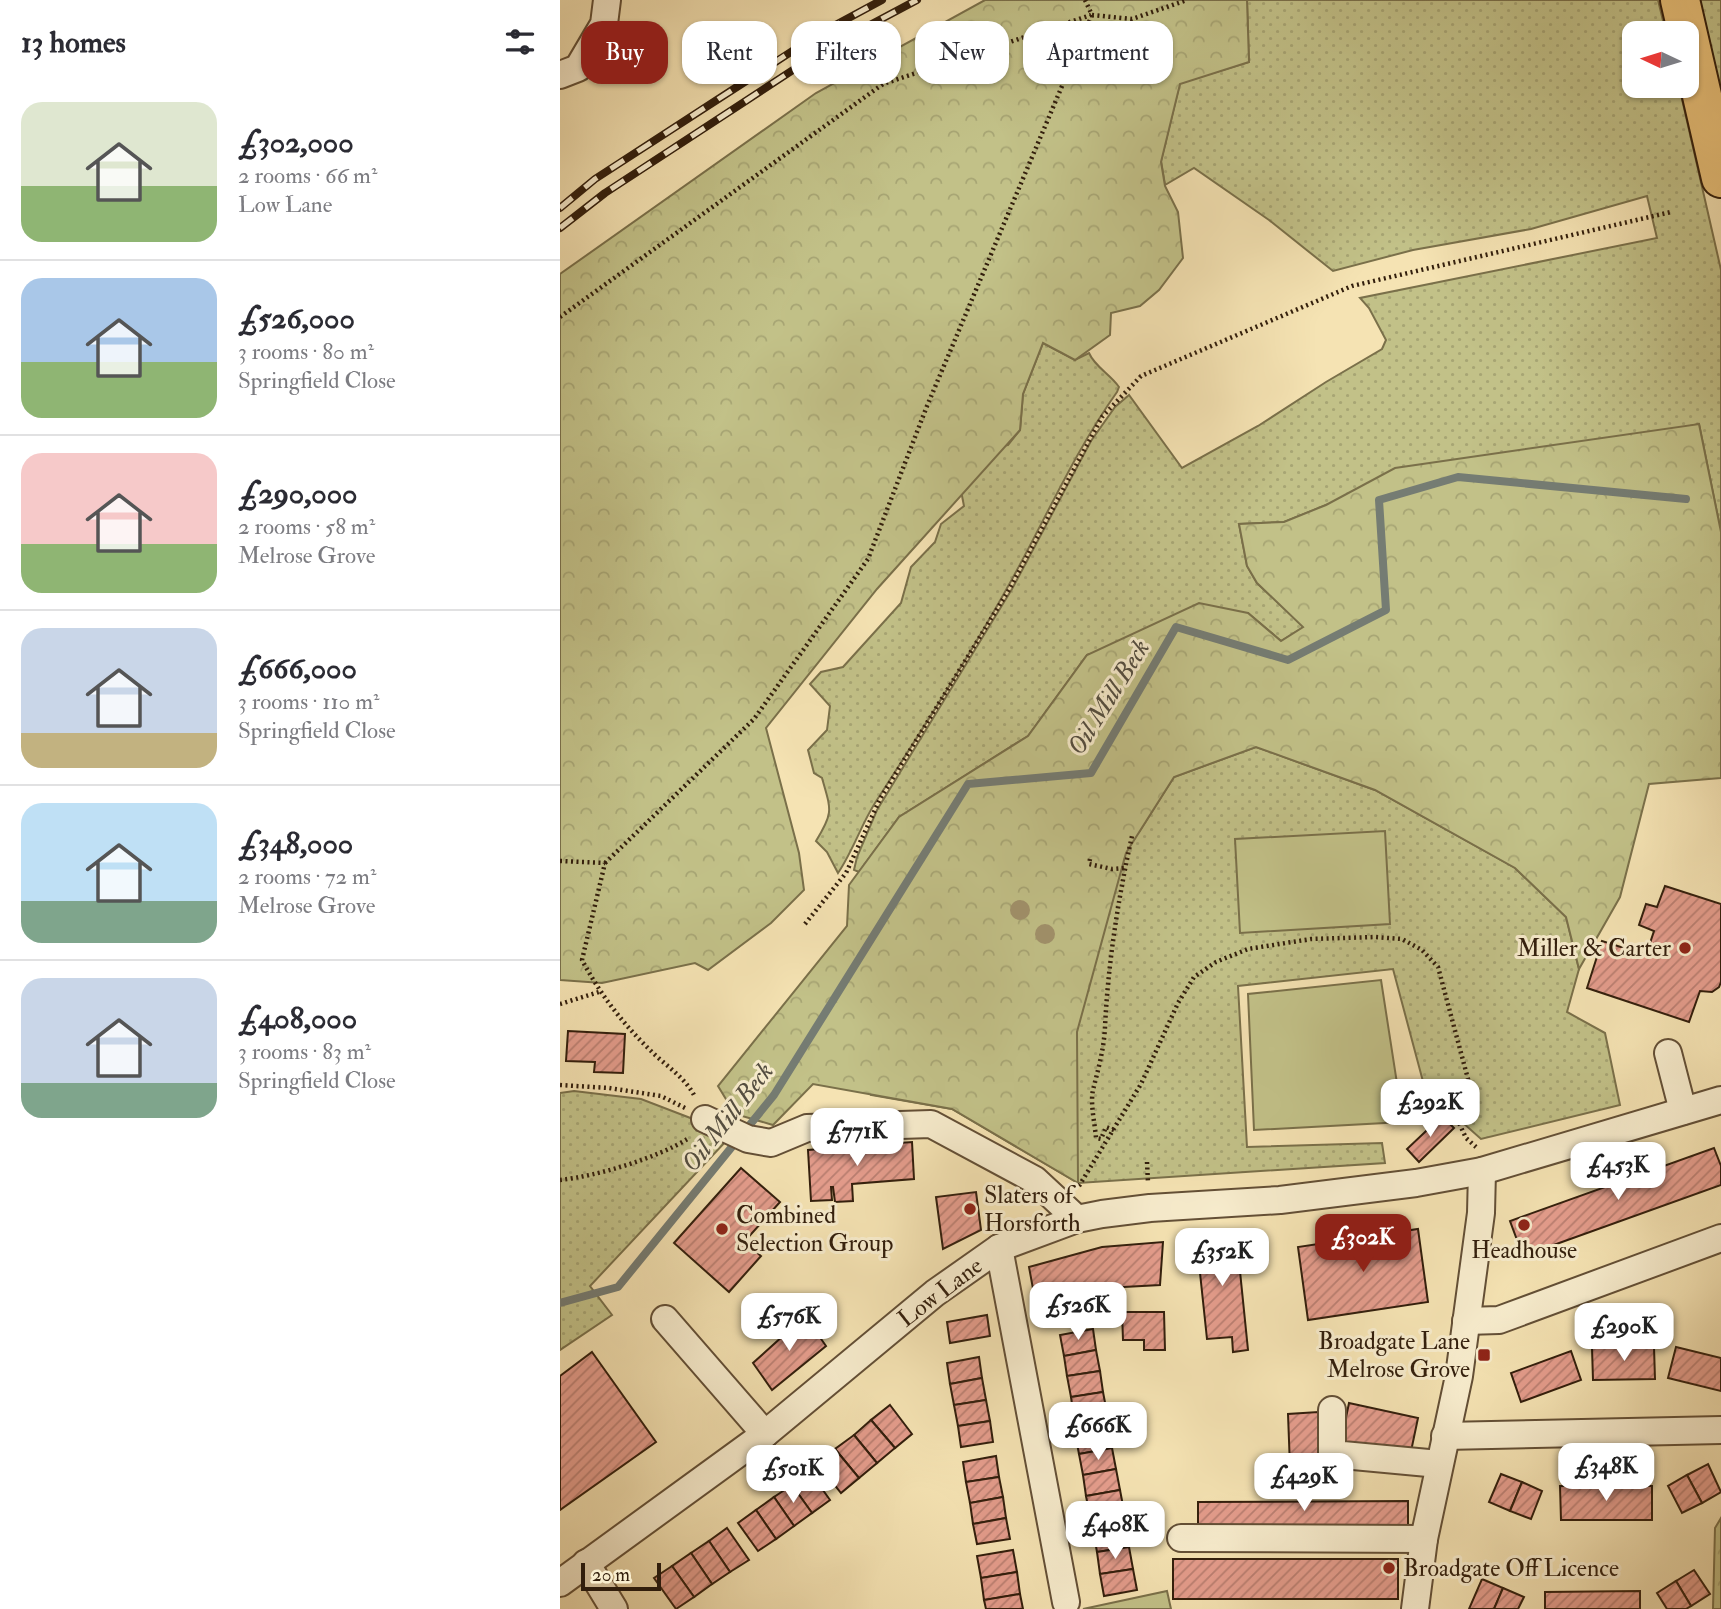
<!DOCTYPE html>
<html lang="en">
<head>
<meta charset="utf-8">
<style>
	:root { --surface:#fff; --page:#f2f2f3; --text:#2b2b33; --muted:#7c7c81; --line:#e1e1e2; --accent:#8f2418 }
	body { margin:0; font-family:"IM FELL Double Pica",serif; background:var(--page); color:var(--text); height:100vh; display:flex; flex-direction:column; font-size:26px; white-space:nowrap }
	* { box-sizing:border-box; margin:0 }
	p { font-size:23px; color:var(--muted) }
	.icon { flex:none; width:38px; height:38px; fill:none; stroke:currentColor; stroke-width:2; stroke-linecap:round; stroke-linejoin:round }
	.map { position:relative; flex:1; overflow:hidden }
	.panel { display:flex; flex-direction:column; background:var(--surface); width:560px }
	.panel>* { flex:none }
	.banner { position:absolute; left:21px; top:21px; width:665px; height:63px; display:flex; gap:14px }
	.needle { width:46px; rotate:274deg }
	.controls { position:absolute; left:1062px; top:21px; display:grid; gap:14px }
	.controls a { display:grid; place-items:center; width:77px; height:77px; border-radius:14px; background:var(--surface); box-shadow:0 2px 5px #0004; font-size:35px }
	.scale { position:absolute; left:21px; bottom:18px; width:80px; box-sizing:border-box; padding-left:7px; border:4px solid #321e0c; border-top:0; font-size:19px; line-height:24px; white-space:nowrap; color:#321e0c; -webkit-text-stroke:5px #f8edce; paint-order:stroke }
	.price { position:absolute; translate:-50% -60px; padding:0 16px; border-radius:14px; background:#fff; color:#222; font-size:23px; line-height:46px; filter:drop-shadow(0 2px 4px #0008) }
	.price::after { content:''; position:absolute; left:50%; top:42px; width:21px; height:16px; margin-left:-10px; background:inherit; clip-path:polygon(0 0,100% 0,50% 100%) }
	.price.selected { background:var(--accent); color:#fff }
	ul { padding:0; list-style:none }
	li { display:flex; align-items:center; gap:21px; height:175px; padding:0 21px }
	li+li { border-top:2px solid var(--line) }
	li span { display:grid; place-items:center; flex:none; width:196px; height:140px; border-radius:21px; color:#555 }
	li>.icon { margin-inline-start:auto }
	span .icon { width:84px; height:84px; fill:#fffc; stroke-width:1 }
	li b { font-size:30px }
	h2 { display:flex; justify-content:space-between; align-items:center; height:84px; padding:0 21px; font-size:30px }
	.pill { padding:0 24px; border-radius:21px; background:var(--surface); box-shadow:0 2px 5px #0004; font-size:24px; line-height:63px }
	.pill.selected { background:var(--accent); color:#fff }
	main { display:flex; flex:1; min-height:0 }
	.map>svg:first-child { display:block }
	.grass { fill:url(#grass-dots); stroke:#7a704a; stroke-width:2 }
	.forest { fill:url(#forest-crowns); stroke:#7a704a; stroke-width:2 }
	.garden { fill:#c2c188; stroke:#7a704a; stroke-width:2 }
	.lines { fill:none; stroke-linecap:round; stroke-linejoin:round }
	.stream { stroke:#757c73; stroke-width:8 }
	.building { fill:url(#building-hatch); stroke:#321e0c; stroke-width:2 }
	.minor-casing { stroke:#634f36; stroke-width:30 }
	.highway-casing { stroke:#321e0c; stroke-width:42 }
	.path { stroke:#321e0c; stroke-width:4.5; stroke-dasharray:2 3.5; stroke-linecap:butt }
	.minor { stroke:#f8edce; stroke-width:26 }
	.highway { stroke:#eac27a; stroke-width:38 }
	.rail-casing { stroke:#321e0c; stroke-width:8 }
	.rail { stroke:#f8edce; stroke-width:5; stroke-dasharray:16; stroke-linecap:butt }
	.tree { fill:#a1926c }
	.poi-dot { fill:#8f2418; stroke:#f8edce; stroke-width:2.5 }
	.labels { text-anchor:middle; stroke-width:6; stroke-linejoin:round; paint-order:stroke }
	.poi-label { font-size:24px; fill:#321e0c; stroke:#f8edce; text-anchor:start }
	.street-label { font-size:24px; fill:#321e0c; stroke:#f8edce }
	.water-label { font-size:26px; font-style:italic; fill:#534d40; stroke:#f8edce }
</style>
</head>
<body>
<main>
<section class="panel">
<h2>13 homes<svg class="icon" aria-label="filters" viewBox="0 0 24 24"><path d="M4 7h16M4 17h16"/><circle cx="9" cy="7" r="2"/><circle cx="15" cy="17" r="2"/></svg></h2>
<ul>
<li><span style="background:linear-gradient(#dfe7d0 60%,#8fb573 0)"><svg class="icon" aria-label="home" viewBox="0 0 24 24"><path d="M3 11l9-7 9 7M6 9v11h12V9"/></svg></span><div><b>£302,000</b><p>2 rooms · 66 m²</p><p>Low Lane</p></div></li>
<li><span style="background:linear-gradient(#a9c7e8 60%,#8fb573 0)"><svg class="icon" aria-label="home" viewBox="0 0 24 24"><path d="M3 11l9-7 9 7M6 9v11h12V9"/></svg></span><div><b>£526,000</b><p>3 rooms · 80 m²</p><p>Springfield Close</p></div></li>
<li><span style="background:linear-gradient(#f6c9c9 65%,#8fb573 0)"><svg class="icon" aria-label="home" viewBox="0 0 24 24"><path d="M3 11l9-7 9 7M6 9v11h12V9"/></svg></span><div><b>£290,000</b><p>2 rooms · 58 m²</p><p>Melrose Grove</p></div></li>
<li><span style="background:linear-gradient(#c9d6e8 75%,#c2b280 0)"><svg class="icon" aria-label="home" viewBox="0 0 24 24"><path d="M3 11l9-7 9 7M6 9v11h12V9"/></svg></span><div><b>£666,000</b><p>3 rooms · 110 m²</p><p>Springfield Close</p></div></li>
<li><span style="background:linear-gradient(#bfe0f5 70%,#7fa58c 0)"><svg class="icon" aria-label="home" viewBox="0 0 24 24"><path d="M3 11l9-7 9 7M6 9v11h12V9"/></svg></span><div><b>£348,000</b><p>2 rooms · 72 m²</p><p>Melrose Grove</p></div></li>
<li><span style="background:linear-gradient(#c9d6e8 75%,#7fa58c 0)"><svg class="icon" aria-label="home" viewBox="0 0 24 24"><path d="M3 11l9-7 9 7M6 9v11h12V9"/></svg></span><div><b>£408,000</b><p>3 rooms · 83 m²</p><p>Springfield Close</p></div></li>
</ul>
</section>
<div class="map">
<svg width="1161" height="1609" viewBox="0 0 1161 1609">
	<defs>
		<pattern id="grass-dots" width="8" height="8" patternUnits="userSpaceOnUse" patternTransform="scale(1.75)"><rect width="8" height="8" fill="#c2c188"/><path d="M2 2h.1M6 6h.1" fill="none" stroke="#a7a574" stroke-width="1.8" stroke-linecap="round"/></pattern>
		<pattern id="forest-crowns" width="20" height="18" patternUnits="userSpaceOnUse" patternTransform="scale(1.75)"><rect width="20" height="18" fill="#c2c188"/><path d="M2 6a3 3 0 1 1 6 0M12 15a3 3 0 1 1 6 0" fill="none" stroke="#a7a574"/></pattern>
		<pattern id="building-hatch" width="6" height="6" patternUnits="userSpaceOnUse" patternTransform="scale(1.75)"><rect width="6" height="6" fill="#e59d8d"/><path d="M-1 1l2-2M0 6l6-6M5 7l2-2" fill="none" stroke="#ba7f72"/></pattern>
	</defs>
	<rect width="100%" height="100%" fill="#f5e3b3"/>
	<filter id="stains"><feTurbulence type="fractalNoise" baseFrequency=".00286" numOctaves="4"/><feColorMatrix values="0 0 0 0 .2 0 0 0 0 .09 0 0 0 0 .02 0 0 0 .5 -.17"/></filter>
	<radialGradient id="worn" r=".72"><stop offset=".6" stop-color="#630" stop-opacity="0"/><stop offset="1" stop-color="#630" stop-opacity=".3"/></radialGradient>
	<!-- grass -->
	<g class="grass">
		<path d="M687 0H1098L1106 33H1074V86H1119L1161 270V532L1139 424 766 505 724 522 679 524 687 566 697 583 744 627 721 641 688 613 527 655 468 736 339 817 299 872 294 870 297 857 317 810 452 589 531 441 555 407 569 395 622 468 698 426 766 382 822 349 826 340 809 308 800 298 1097 238 1087 196 971 229 853 250 773 271 709 220 634 168 605 185 601 161 620 83 689 62Z"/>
		<path d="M1140 0H1161V93Z"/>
		<path d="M483 343 515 360 529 353C535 367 550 374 559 387L557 392C515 451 486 518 451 581 409 657 362 730 315 803 301 825 293 851 278 873L267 852 256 841C274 812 271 810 262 778L254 773 248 750 267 730 270 706 250 684 261 672 283 667 341 603 351 567 375 542 381 524 404 506 397 470 415 449 448 445 460 430 463 394Z"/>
		<path d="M696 747 815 790 955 868 1006 917 1019 969 1007 1012 1045 1033 1060 1105 921 1139 865 1089 833 969 678 986 687 1147 822 1143 825 1163 518 1183 392 1109 311 1095 316 1060 579 832 614 777Z"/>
		<path d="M14 1091 81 1099 133 1119 168 1139 30 1286 52 1315 0 1350V1093Z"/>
	</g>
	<!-- forest -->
	<g class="forest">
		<path d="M425 0H687L689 62 620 84 601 162 605 186 618 212 623 258 599 290 580 306 551 313 550 335 515 360 483 343 463 394 460 430 317 589 206 728 239 853 244 890 211 923 148 970 135 963 42 983 0 980V274L256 93Z"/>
		<path d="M1139 424 1161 532V778L1089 784 1060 897 1019 969 1006 917 955 868 815 790 696 747 614 777 566 853 517 1032 518 1183 392 1109 253 1084 213 1125 175 1114 158 1086 287 926 289 885 339 817 468 736 527 655 639 603 688 613 721 641 743 627 697 583 687 566 679 524 724 522 766 505 835 468Z"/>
		<path d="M1161 1518V1609H1153L1155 1528Z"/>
	</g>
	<!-- garden -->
	<g class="garden">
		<path d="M825 831 830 924 680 933 675 839Z"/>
		<path d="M821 980 843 1122 694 1130 688 994Z"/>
		<path d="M607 1591 611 1609H523Z"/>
	</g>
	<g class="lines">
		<!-- stream -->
		<path class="stream" d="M0 1303 58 1287 214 1095 408 784 531 773 616 627 728 660 826 610 819 500 898 477 1126 499"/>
	</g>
	<!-- building -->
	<g class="building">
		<path d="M1105 886 1161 904V982L1159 987 1152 992 1140 991 1129 1022 1027 988 1042 941 1086 955 1094 931 1079 925 1086 904 1097 907Z"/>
		<path d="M8 1031 65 1034 63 1073 34 1072 35 1062 6 1061Z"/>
		<path d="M882 1116 894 1128 859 1162 847 1149Z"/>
		<path d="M352 1142 354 1179 292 1184 293 1201 275 1202 273 1187H271L272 1200 251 1201 248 1150Z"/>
		<path d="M1154 1148 1161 1166V1185L963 1256 950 1221Z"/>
		<path d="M181 1168 220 1202 184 1242 201 1256 169 1292 114 1243Z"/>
		<path d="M416 1192 421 1230 383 1249 376 1197Z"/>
		<path d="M858 1229 868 1302 748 1320 738 1247Z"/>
		<path d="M676 1232 688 1350 673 1352 672 1337 647 1339 636 1235Z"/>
		<path d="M603 1242 600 1285 545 1288 476 1305 469 1267 542 1247Z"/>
		<path d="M562 1312H604L605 1350H584V1340H563Z"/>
		<path d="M427 1315 430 1336 390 1343 387 1322Z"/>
		<path d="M245 1316 266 1346 212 1390 193 1363Z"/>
		<path d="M533 1329 536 1350 504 1356 500 1335Z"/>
		<path d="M1094 1347 1095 1379 1033 1380 1032 1348Z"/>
		<path d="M1116 1347 1161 1358V1391L1108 1378Z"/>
		<path d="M536 1350 540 1371 507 1376 504 1356Z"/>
		<path d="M1011 1351 1021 1380 961 1402 951 1373Z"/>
		<path d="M32 1352 96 1442 0 1510V1376Z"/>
		<path d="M419 1357 422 1378 390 1384 387 1363Z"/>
		<path d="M540 1371 543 1392 511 1397 507 1376Z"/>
		<path d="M422 1378 426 1400 394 1405 390 1384Z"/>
		<path d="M543 1392 547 1413 514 1418 511 1397Z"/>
		<path d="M426 1400 430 1421 398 1426 394 1405Z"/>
		<path d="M789 1403 858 1418 850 1456 781 1442Z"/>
		<path d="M330 1405 352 1434 335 1448 311 1420Z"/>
		<path d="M758 1412 760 1466 730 1467 728 1414Z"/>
		<path d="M311 1420 335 1448 317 1463 294 1435Z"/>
		<path d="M430 1421 433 1442 401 1447 398 1426Z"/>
		<path d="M549 1427 552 1448 519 1454 515 1433Z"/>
		<path d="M294 1435 317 1463 299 1478 275 1449Z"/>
		<path d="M552 1448 556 1469 523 1475 519 1454Z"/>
		<path d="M275 1449 299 1478 281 1493 258 1464Z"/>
		<path d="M436 1456 439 1477 406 1482 403 1462Z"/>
		<path d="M1148 1464 1161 1492 1142 1503 1127 1475Z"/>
		<path d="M556 1469 560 1490 526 1496 523 1475Z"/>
		<path d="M250 1472 270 1500 252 1513 232 1485Z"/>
		<path d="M941 1474 962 1482 950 1511 929 1502Z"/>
		<path d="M1127 1475 1142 1503 1122 1513 1108 1486Z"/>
		<path d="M439 1477 443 1497 410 1503 406 1482Z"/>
		<path d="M962 1482 982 1491 971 1519 950 1511Z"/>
		<path d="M232 1485 252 1513 234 1526 214 1497Z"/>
		<path d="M1000 1486H1092V1520H1001Z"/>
		<path d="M560 1490 564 1511 530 1517 526 1496Z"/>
		<path d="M214 1497 234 1526 216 1539 196 1510Z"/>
		<path d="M443 1497 446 1518 413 1524 410 1503Z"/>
		<path d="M848 1501V1525H638V1502Z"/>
		<path d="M196 1510 216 1539 198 1551 178 1523Z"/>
		<path d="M446 1518 450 1539 417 1544 413 1524Z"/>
		<path d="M566 1525 569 1547 537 1552 533 1530Z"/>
		<path d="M167 1528 189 1560 170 1572 149 1541Z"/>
		<path d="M149 1541 170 1572 152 1584 131 1553Z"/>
		<path d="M569 1547 573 1569 540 1574 537 1552Z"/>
		<path d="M453 1550 457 1572 421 1578 417 1556Z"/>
		<path d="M131 1553 152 1584 134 1597 112 1566Z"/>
		<rect x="613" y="1559" width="225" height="40"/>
		<path d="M112 1566 134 1597 116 1609 94 1578Z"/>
		<path d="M573 1569 577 1590 544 1596 540 1574Z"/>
		<path d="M1134 1570 1150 1594 1131 1606 1116 1581Z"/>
		<path d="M457 1572 460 1594 424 1600 421 1578Z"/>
		<path d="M922 1579 943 1588 934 1609H909Z"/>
		<path d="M1116 1581 1131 1606 1126 1609H1107L1097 1593Z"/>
		<path d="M943 1588 964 1597 958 1609H934Z"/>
		<path d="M1080 1591V1609H985V1592Z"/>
		<path d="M460 1594 463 1609H426L424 1600Z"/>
	</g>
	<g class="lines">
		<defs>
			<g id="minor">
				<path d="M0 75 18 68 44 24 47 0"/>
				<path d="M1108 1053 1123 1111"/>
				<path d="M145 1119 188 1139 211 1143 247 1128 371 1124 475 1180 517 1219"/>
				<path d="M439 1248 506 1602"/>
				<path d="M105 1319 205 1434"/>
				<path d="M906 1321 939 1320 1161 1238"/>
				<path d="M772 1410V1454L879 1464"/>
				<path d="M885 1436 1161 1430"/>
				<path d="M621 1538 864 1539"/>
				<path d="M26 1563 54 1609"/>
				<path d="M0 1583 205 1434 375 1293 439 1248 517 1219 542 1214 590 1208 720 1200 856 1183 922 1171 1161 1100"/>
				<path d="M855 1609 864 1539 899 1376 921 1213 922 1171"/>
			</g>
			<path id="highway" d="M1120 0 1161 178"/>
		</defs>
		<!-- minor casing -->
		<use href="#minor" class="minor-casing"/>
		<!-- highway casing -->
		<use href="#highway" class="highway-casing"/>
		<!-- path -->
		<g class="path">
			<path d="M525 0 532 15 572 19 627 0"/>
			<path d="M0 317 323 84 531 15"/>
			<path d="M530 859 529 864 552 869 565 868"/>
			<path d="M0 861 45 863 22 960C40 994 63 1024 91 1051 106 1066 126 1078 135 1097"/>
			<path d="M45 863 194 719 308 559 367 406 532 15"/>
			<path d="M245 924 286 873 320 799 450 588 542 417 581 376 792 286 1111 212"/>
			<path d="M0 1004 39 992"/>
			<path d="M0 1085 49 1088 101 1096 125 1108"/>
			<path d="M863 1090 899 1123 906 1138 916 1147"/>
			<path d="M554 1130 546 1127 541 1139 536 1138C535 1124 530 1104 533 1090 538 1070 544 1049 545 1027 548 964 558 899 572 836"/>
			<path d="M587 1162 588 1183"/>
			<path d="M0 1180C37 1176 98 1158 129 1138"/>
			<path d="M519 1186 581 1084 618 1003 634 977 656 962 688 949 751 939 815 937 842 939 862 950 878 967 912 1094"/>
		</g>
		<!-- minor -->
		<use href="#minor" class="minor"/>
		<!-- highway -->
		<use href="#highway" class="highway"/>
		<defs>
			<g id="rail">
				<path d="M0 208 35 179 257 35 322 0"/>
				<path d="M0 228 45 193 265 49 357 0"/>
			</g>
		</defs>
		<!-- rail casing -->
		<use href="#rail" class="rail-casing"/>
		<!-- rail -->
		<use href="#rail" class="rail"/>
	</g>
	<!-- trees -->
	<g class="tree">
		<circle cx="460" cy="910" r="10"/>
		<circle cx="485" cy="934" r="10"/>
	</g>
	<!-- markers -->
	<g class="poi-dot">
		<circle cx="1125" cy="948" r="7"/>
		<circle cx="410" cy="1209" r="7"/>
		<circle cx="964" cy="1225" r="7"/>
		<circle cx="162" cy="1229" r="7"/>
		<rect x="917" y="1348" width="14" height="14" rx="3.5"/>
		<circle cx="829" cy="1568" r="7"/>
	</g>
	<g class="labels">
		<!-- poi labels -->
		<g class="poi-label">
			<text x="1111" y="956" text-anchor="end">Miller &amp; Carter</text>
			<text x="424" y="1203">Slaters of<tspan x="424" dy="28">Horsforth</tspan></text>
			<text x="176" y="1223">Combined<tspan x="176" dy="28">Selection Group</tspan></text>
			<text x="964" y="1258" text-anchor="middle">Headhouse</text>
			<text x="910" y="1349" text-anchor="end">Broadgate Lane<tspan x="910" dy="28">Melrose Grove</tspan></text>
			<text x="843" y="1576">Broadgate Off Licence</text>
		</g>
		<!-- street labels -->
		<g class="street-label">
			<text transform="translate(380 1292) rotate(-37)" y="8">Low Lane</text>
		</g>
		<!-- water labels -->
		<g class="water-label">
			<text transform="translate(548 697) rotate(-58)" y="9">Oil Mill Beck</text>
			<text transform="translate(167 1117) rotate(-52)" y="9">Oil Mill Beck</text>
		</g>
	</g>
	<rect width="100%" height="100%" filter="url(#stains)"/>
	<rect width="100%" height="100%" fill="url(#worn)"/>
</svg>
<div class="controls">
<a><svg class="needle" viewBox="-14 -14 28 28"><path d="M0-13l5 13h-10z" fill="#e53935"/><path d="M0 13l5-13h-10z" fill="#7c7c81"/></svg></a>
</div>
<div class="scale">20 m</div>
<b class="price" style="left:870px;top:1139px">£292K</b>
<b class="price" style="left:297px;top:1168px">£771K</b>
<b class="price" style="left:1058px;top:1202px">£453K</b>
<b class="price selected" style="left:803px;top:1274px">£302K</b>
<b class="price" style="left:662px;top:1288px">£352K</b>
<b class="price" style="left:518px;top:1342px">£526K</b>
<b class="price" style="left:229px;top:1353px">£576K</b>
<b class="price" style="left:1064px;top:1363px">£290K</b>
<b class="price" style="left:538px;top:1462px">£666K</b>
<b class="price" style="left:1046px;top:1503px">£348K</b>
<b class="price" style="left:233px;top:1505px">£501K</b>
<b class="price" style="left:744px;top:1513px">£429K</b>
<b class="price" style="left:555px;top:1561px">£408K</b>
<div class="banner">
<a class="pill selected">Buy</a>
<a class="pill">Rent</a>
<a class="pill">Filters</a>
<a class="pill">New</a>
<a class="pill">Apartment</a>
</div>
</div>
</main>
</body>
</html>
